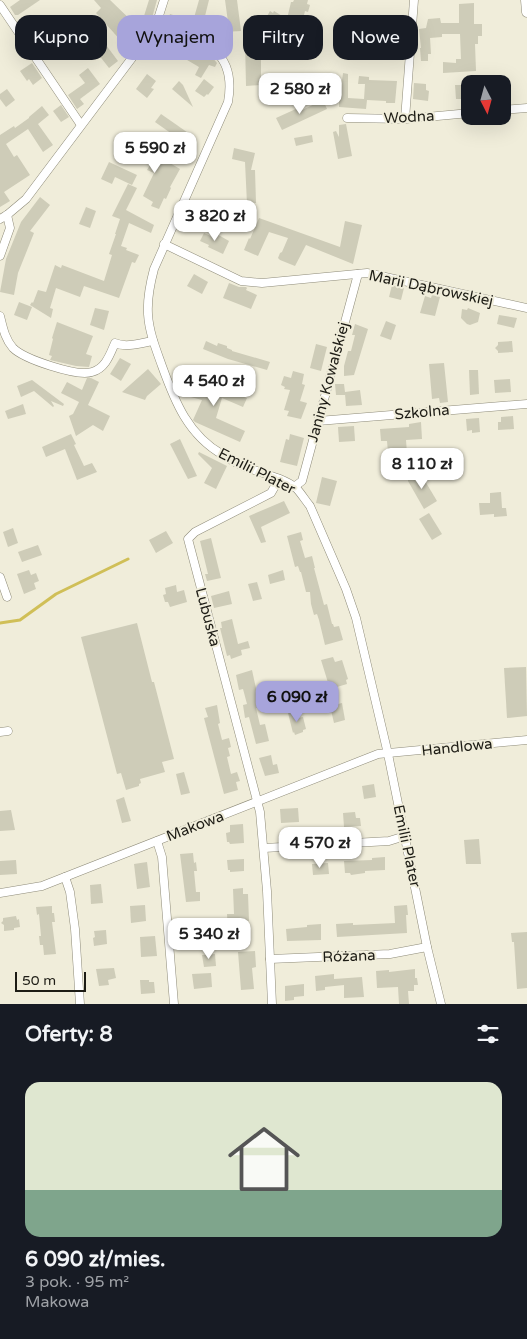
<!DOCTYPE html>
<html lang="pl">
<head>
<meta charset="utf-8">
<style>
	:root { --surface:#171b24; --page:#20242c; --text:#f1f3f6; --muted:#9ea1a6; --accent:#a7a4db }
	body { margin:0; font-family:"Varela Round",sans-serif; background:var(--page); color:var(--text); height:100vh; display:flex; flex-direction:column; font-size:19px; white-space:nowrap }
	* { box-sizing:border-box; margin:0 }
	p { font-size:16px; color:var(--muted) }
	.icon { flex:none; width:28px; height:28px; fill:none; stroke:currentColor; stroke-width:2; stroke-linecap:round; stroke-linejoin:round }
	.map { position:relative; height:1004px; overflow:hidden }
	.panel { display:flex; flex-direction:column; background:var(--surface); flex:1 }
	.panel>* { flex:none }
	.banner { position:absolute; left:15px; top:15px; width:498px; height:45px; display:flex; gap:10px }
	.needle { width:32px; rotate:174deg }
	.fabs { position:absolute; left:461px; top:75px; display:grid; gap:10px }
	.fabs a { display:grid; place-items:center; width:50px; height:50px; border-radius:10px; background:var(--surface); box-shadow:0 5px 20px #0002; font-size:25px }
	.scale { position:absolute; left:15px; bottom:12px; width:71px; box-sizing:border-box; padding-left:5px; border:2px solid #1d1c15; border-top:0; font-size:14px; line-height:18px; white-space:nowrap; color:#1d1c15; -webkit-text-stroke:4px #f0edda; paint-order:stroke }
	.price { position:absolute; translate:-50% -42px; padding:0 11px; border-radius:10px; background:#fff; color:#222; font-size:16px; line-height:32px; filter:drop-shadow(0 1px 2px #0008) }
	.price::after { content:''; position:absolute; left:50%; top:30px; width:15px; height:11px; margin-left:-8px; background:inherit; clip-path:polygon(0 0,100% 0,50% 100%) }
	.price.on { background:var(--accent); color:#111 }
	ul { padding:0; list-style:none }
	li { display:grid; align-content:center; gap:10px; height:265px; padding:0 25px }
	li span { display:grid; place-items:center; height:155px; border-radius:15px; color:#555 }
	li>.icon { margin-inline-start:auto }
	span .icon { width:90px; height:90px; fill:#fffc; stroke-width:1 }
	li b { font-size:21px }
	h2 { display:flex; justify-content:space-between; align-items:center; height:60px; padding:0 25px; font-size:21px }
	.chip { padding:0 18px; border-radius:15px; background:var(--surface); box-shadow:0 5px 20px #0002; font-size:18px; line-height:45px }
	.chip.on { background:var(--accent); color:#111 }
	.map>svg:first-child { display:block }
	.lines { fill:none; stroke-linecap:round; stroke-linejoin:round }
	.stream { stroke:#d0bf57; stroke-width:3 }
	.building { fill:#ceccb8 }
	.minor-casing { stroke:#8e8b79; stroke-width:9 }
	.tertiary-casing { stroke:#8e8b79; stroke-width:11 }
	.minor { stroke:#fff; stroke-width:8 }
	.tertiary { stroke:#fff; stroke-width:10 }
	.labels { text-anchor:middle; stroke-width:4; stroke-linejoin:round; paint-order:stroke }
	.street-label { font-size:15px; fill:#1d1c15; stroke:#f0edda }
</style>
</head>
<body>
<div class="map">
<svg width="527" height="1004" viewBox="0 0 527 1004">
	<rect width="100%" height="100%" fill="#f0edda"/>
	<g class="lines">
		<!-- stream -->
		<path class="stream" d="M0 623 20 620 56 594 128 559"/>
	</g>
	<!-- building -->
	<g class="building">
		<path d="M20 0H40L18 15H15L10 7Z"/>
		<path d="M94 0H110L139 28 123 43 96 13 101 8Z"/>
		<path d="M149 0H157L152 18 144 16Z"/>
		<path d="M199 0H209L202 28 192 25Z"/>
		<path d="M225 0H237L241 31 224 32 223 23 228 22Z"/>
		<path d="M294 0H308L307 4 310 5 308 12 305 11 302 23 294 36 266 18 270 11 273 13 274 11 287 19 291 2H293Z"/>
		<path d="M474 3V24H482V36H478V44H475L476 71 443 73V62L456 63V59H461L460 34H442V37L430 38 431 54H428V61H421L420 48H421L419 29 426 28 428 19 440 18 441 23H459V4Z"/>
		<path d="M170 14 188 20 186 29 167 23Z"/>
		<path d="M79 19 84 25 88 22 95 32 92 35 103 47 106 45 118 61 109 68 74 23Z"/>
		<path d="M35 20 38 25 41 23 47 33 34 43 24 28Z"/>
		<path d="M378 33 397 35 395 50 377 48Z"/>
		<path d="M165 34 173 40 165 51 157 46Z"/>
		<path d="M256 36V45H261V85L246 86 245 41Z"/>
		<path d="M190 43 211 56 217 63 215 67 209 65 201 78 195 75 199 67 182 57Z"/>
		<path d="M32 63 42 78 33 85 29 79 27 81 20 71Z"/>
		<path d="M88 68 100 84 80 99 84 104 77 109 68 95 85 83 79 75Z"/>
		<path d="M343 73 348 74V98L364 99 365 84H358L359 76 369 77V80L397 81 395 103H386V101L367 100 366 109 339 107V89H341Z"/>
		<path d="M147 74 156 81 151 88 154 89 147 98 136 89Z"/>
		<path d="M204 79 214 87 208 95 207 94 204 97 195 91Z"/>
		<path d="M179 81 183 85 193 107 172 89Z"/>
		<path d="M414 83 426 84V90L429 91 428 101 413 99Z"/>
		<path d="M455 85H470V99H456Z"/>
		<path d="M7 89 15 100 6 107 0 99V94Z"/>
		<path d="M323 100 327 109 282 130 276 118 298 108 300 111Z"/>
		<path d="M61 105 69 117 61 122 53 111Z"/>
		<path d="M42 106 49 115 38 124 53 145 43 152 28 129 6 144 14 157 17 155 30 175 4 192 10 201 0 207V135L14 126 15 128 29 118V117Z"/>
		<path d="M161 114 194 137 189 146 155 122Z"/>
		<path d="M346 124 352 156 338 159 333 132 336 131 339 137V125Z"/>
		<path d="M312 135 313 142 296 146 294 138Z"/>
		<path d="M124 140 152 155 153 153 180 169 170 187 171 188 166 199 164 198 159 209 151 206 153 202 143 196 154 173 147 170 150 165 120 149Z"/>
		<path d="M234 148 255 153 251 170H255L256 203 247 204 245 162 232 159Z"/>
		<path d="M109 162 137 175 132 185 115 177 112 184 101 179Z"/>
		<path d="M128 184 137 188 126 210 154 225 151 233 129 223 121 246 127 248 126 250 139 255 135 263 132 262 119 298 84 286 80 297 56 288 50 308 53 309 51 318 30 305 32 302 33 303 38 290 46 292 55 265 61 268 62 265 104 281 112 255 109 254 116 234H115L120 219 112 216Z"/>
		<path d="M40 197 50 205 30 231 34 233 18 273 14 295 0 292 6 259 21 222Z"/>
		<path d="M86 207 96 211 90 228 79 224Z"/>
		<path d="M259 218 340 247 345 221 362 225 353 264 306 245 295 266 280 260 278 258 280 253 282 252 288 238 269 232 258 256 244 250 249 238 250 239Z"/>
		<path d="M204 233 213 237 215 233 229 241 223 254 208 247 209 245 200 241Z"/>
		<path d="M194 274 208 282 202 294 187 286Z"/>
		<path d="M229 283 239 287H246L247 288 246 290 257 295 251 309 223 298Z"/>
		<path d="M392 285 404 288 401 300 389 297Z"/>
		<path d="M432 295 440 297 435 316 420 313 425 296 431 298Z"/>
		<path d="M19 302 32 307 27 320 14 315Z"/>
		<path d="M95 308 109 311 104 330 90 325Z"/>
		<path d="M468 308 480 313 478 322 470 325 467 324 461 318 462 309 467 310Z"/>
		<path d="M499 315 517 318 514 328 497 324Z"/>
		<path d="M386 321 396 325 391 340 380 336Z"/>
		<path d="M57 322 93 336 86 354 92 356 89 367 76 366 50 360 52 356 49 355 53 339 52 338Z"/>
		<path d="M355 324 368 329 354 375 344 376V366L348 351H351L355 335H352Z"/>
		<path d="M206 341 217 346 218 343 227 346V348L232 350V351L270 362 267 370 228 359 203 349Z"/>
		<path d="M512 341 513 352 498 353V351L495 348 498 345V342Z"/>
		<path d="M316 344 327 347 321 371 310 368Z"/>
		<path d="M120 358 131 364 121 381 110 374Z"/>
		<path d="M444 363 448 402 440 403 439 398 432 399 429 364Z"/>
		<path d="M148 369 161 384 147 396 145 400 122 392Z"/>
		<path d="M469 370H478L479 394 470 395Z"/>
		<path d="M293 371 304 374 302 384 305 385 300 401 307 403 301 419 287 416 289 411 284 410 290 390 284 389 285 387 281 385 284 376 291 378Z"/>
		<path d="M191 375 212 382 211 385 247 398 243 407 222 398 216 418 245 431 240 442 195 422 193 420 202 400 187 396 190 389 187 388Z"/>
		<path d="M87 378H91L99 382 88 405 110 416 103 431 93 425 76 436 69 416 73 414 79 402 61 393 67 382 82 390Z"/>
		<path d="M510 379 511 392 495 393 494 380Z"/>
		<path d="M32 380 64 404 63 406 51 401 54 406 53 407 34 391 21 397 17 386Z"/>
		<path d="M335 384H344L345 392 360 390 362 405 346 406 345 394V395H336Z"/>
		<path d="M23 404 26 414 8 419 5 411Z"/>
		<path d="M513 416 514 429 498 430V422H501V417Z"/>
		<path d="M479 418 480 432 472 433V430L467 431 466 419Z"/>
		<path d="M421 422 422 439 406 440 408 467 400 468 399 463 389 464 387 441H381L380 429 409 427V424Z"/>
		<path d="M354 426 355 441 339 442 338 427Z"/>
		<path d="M71 434 76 444 74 445 84 466 92 463 97 472 77 480 65 449 46 457 42 447Z"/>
		<path d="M290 434 304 438 297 466 280 462 286 439 289 440Z"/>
		<path d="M180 439 197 476 188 479 170 444Z"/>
		<path d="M199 452 227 466 216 489 204 483 212 468 198 454Z"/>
		<path d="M419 471 437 501 424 509 408 481V478Z"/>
		<path d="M322 477 337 481 330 506 316 503Z"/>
		<path d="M501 492 502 508H506L507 516 494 517V514L480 515 479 503H490V493Z"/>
		<path d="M284 501 290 513 261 527 266 542 261 543 249 516Z"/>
		<path d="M429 513 442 534 432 540 419 519Z"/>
		<path d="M13 528 18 543 8 547 3 532Z"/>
		<path d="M166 531 173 543 156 553 149 540Z"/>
		<path d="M301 532 303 540 300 541 305 558 312 556 315 568H314L324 605 327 604 332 624H333L334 627 339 626 343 640 325 645 319 620 317 614 314 615 311 604 310 592H306L301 572H300L298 566 295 567 287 536Z"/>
		<path d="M211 538 221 578 207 581 205 574H208L200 541Z"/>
		<path d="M38 545 42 555 22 562 18 552Z"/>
		<path d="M29 570 31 575 36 573 39 581 34 583 36 589 24 594 17 574Z"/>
		<path d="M283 570 285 580 270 584 268 575Z"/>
		<path d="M257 582 262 599 253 601 248 584Z"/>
		<path d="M176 585 177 592 184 590 187 602 170 607 168 602H165L163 595 166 594 165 588Z"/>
		<path d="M229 591 232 604 214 608 211 596Z"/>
		<path d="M232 619 238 644 248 641 250 648 241 650 242 655 231 659 230 655 227 656 220 628H222L221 622Z"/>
		<path d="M137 623 152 682H154L174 759 162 762 165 772 140 779 141 783 139 784V786L126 790 121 773 117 774 81 637Z"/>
		<path d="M333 657 335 662 342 660 348 679 346 680 347 684 330 689 321 660Z"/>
		<path d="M526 667 527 716 507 718 504 668Z"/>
		<path d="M252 670 260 707 256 708 260 725 265 724 269 741 256 744 249 717 245 718 243 705 247 704 243 689 239 690 236 675Z"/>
		<path d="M342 703 345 720 334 723 330 706Z"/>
		<path d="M217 705 220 723 218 724 222 740 229 738 231 747 228 748 230 756 227 757 231 774 237 772 240 781 236 782 238 790 224 794 204 718 208 717 205 708Z"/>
		<path d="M295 711 298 718 303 717 306 729 303 730V732L295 735 294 732 293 733 288 713Z"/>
		<path d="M271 755 273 765 277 764 279 773 265 776 259 758Z"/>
		<path d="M184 772 190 793 181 795 176 774Z"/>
		<path d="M374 784 376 797 364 799 362 786Z"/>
		<path d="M124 797 131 821 122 823 116 800Z"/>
		<path d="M298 808 299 822 281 823 280 809Z"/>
		<path d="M11 810 15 830 0 831V811Z"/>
		<path d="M355 812 356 818H360L361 826 344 827 343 813Z"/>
		<path d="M243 824 244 843 230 844 229 842H227L226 833 230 832V825Z"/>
		<path d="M479 839 481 864H466L464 840Z"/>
		<path d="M193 853 194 863 196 862 197 871H194L196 892H200V901L186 902 180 854Z"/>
		<path d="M385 857V870L365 871V873L351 875 350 873H345L344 861 372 860V858Z"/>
		<path d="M244 859V871L230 872V870H228L227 860Z"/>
		<path d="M16 860 17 874 0 875V861Z"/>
		<path d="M147 862 150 887 137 889 134 864Z"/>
		<path d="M328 863 329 874 313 875 312 864Z"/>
		<path d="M101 884 103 903 91 904 90 885Z"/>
		<path d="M243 888V894H248L249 921 236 922V933H228L227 914H234L233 889Z"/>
		<path d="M145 905 146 921 131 923 130 906Z"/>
		<path d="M407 905 408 915H406L407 933 337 937 336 924 353 923V925L395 923 394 906Z"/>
		<path d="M52 906V913H54L55 922H52L56 954 44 955 43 945H40L39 936H41L39 914 37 915 36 907Z"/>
		<path d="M16 916 17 920 19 919 20 927 14 928V930L4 931V925L1 923 3 921V918Z"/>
		<path d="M321 924V940L287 941 286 929 307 927V925Z"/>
		<path d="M106 930 107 944 94 946 93 938 95 937 94 931Z"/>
		<path d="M199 930 200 940H203L204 949 186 950V942L188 941 187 931Z"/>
		<path d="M527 932V988L517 989 514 942H512L511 933Z"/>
		<path d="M155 936 157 956 141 957 140 937Z"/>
		<path d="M255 951 256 967 252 968 254 989 241 990 238 952Z"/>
		<path d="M215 954 216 966 204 967 202 955Z"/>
		<path d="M114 968 116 978 108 980 109 985 99 986 96 969Z"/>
		<path d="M415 969V978H417L418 985H414V991H408L409 1004H399L398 987 377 988 376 971 389 970V972Z"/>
		<path d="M211 973 212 987 194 989 192 974Z"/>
		<path d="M334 974V979L362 977 364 997 344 998V985L325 987V990L316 991 315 976Z"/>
		<path d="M140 980H149V982H154L155 993 141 994Z"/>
		<path d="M304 984V996L294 997V1000L285 1001V986Z"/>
	</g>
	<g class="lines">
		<defs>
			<g id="minor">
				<path d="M0 5 81 125"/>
				<path d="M156 25C198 40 238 46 228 102L154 269C150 284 147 298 148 314 149 332 156 349 162 366 175 402 188 435 223 455 229 459 236 463 243 466 258 472 284 478 296 488 301 493 305 500 310 506L346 589 356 618 388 754 427 947 441 1004"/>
				<path d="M502 110 527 108"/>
				<path d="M347 118 405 119 470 113"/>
				<path d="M405 119 414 0"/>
				<path d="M0 219 7 215 26 199 147 38 156 25 164 0"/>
				<path d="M164 244 241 281 262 283 367 273 527 308"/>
				<path d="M0 256 10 228 7 215"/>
				<path d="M0 316C3 328 5 339 13 348 24 359 77 377 92 372 106 368 110 354 115 343 126 348 141 343 153 341"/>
				<path d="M318 421 527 404"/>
				<path d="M294 487 302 481 358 274"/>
				<path d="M0 577 7 597"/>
				<path d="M0 732 8 731"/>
				<path d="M157 841 162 857 174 1004"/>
				<path d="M264 848 389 841 405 836"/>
				<path d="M65 877 70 892 75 929 80 1004"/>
				<path d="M0 893 42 886 378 754 527 740"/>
				<path d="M270 959 390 954 427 947"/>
				<path d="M272 1004 267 891 260 812 188 539 195 532 271 493 279 479"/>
			</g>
			<path id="tertiary" d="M526 0 527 12"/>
		</defs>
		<!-- minor casing -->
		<use href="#minor" class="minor-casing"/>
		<!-- tertiary casing -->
		<use href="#tertiary" class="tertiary-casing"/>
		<!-- minor -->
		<use href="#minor" class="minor"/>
		<!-- tertiary -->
		<use href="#tertiary" class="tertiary"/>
	</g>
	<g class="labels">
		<!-- street labels -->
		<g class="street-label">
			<text transform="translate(409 117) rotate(-3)" y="5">Wodna</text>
			<text transform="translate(431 288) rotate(12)" y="5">Marii Dąbrowskiej</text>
			<text transform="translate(328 382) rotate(-75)" y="5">Janiny Kowalskiej</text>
			<text transform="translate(422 412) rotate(-5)" y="5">Szkolna</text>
			<text transform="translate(257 471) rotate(27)" y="5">Emilii Plater</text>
			<text transform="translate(208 617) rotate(75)" y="5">Lubuska</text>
			<text transform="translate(457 747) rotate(-6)" y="5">Handlowa</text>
			<text transform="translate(195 826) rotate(-21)" y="5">Makowa</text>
			<text transform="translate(407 846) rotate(78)" y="5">Emilii Plater</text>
			<text transform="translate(349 956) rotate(-2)" y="5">Różana</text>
		</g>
	</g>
</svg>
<div class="fabs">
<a><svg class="needle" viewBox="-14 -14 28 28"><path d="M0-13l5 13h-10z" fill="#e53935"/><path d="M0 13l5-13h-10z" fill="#9ea1a6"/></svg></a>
</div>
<div class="scale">50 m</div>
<b class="price" style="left:300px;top:115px">2 580 zł</b>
<b class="price" style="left:155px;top:174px">5 590 zł</b>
<b class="price" style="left:215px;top:242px">3 820 zł</b>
<b class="price" style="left:214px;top:407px">4 540 zł</b>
<b class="price" style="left:422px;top:490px">8 110 zł</b>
<b class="price on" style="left:297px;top:723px">6 090 zł</b>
<b class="price" style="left:320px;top:869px">4 570 zł</b>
<b class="price" style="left:209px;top:960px">5 340 zł</b>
<div class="banner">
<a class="chip">Kupno</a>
<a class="chip on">Wynajem</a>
<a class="chip">Filtry</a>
<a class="chip">Nowe</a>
</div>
</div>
<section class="panel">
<h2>Oferty: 8<svg class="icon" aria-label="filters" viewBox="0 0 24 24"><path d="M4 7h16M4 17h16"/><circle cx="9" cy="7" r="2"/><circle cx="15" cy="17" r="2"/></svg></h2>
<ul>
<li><span style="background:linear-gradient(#dfe7d0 70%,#7fa58c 0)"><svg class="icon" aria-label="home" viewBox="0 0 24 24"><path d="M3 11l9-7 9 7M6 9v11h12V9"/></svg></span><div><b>6 090 zł/mies.</b><p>3 pok. · 95 m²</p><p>Makowa</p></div></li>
</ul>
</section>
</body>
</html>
